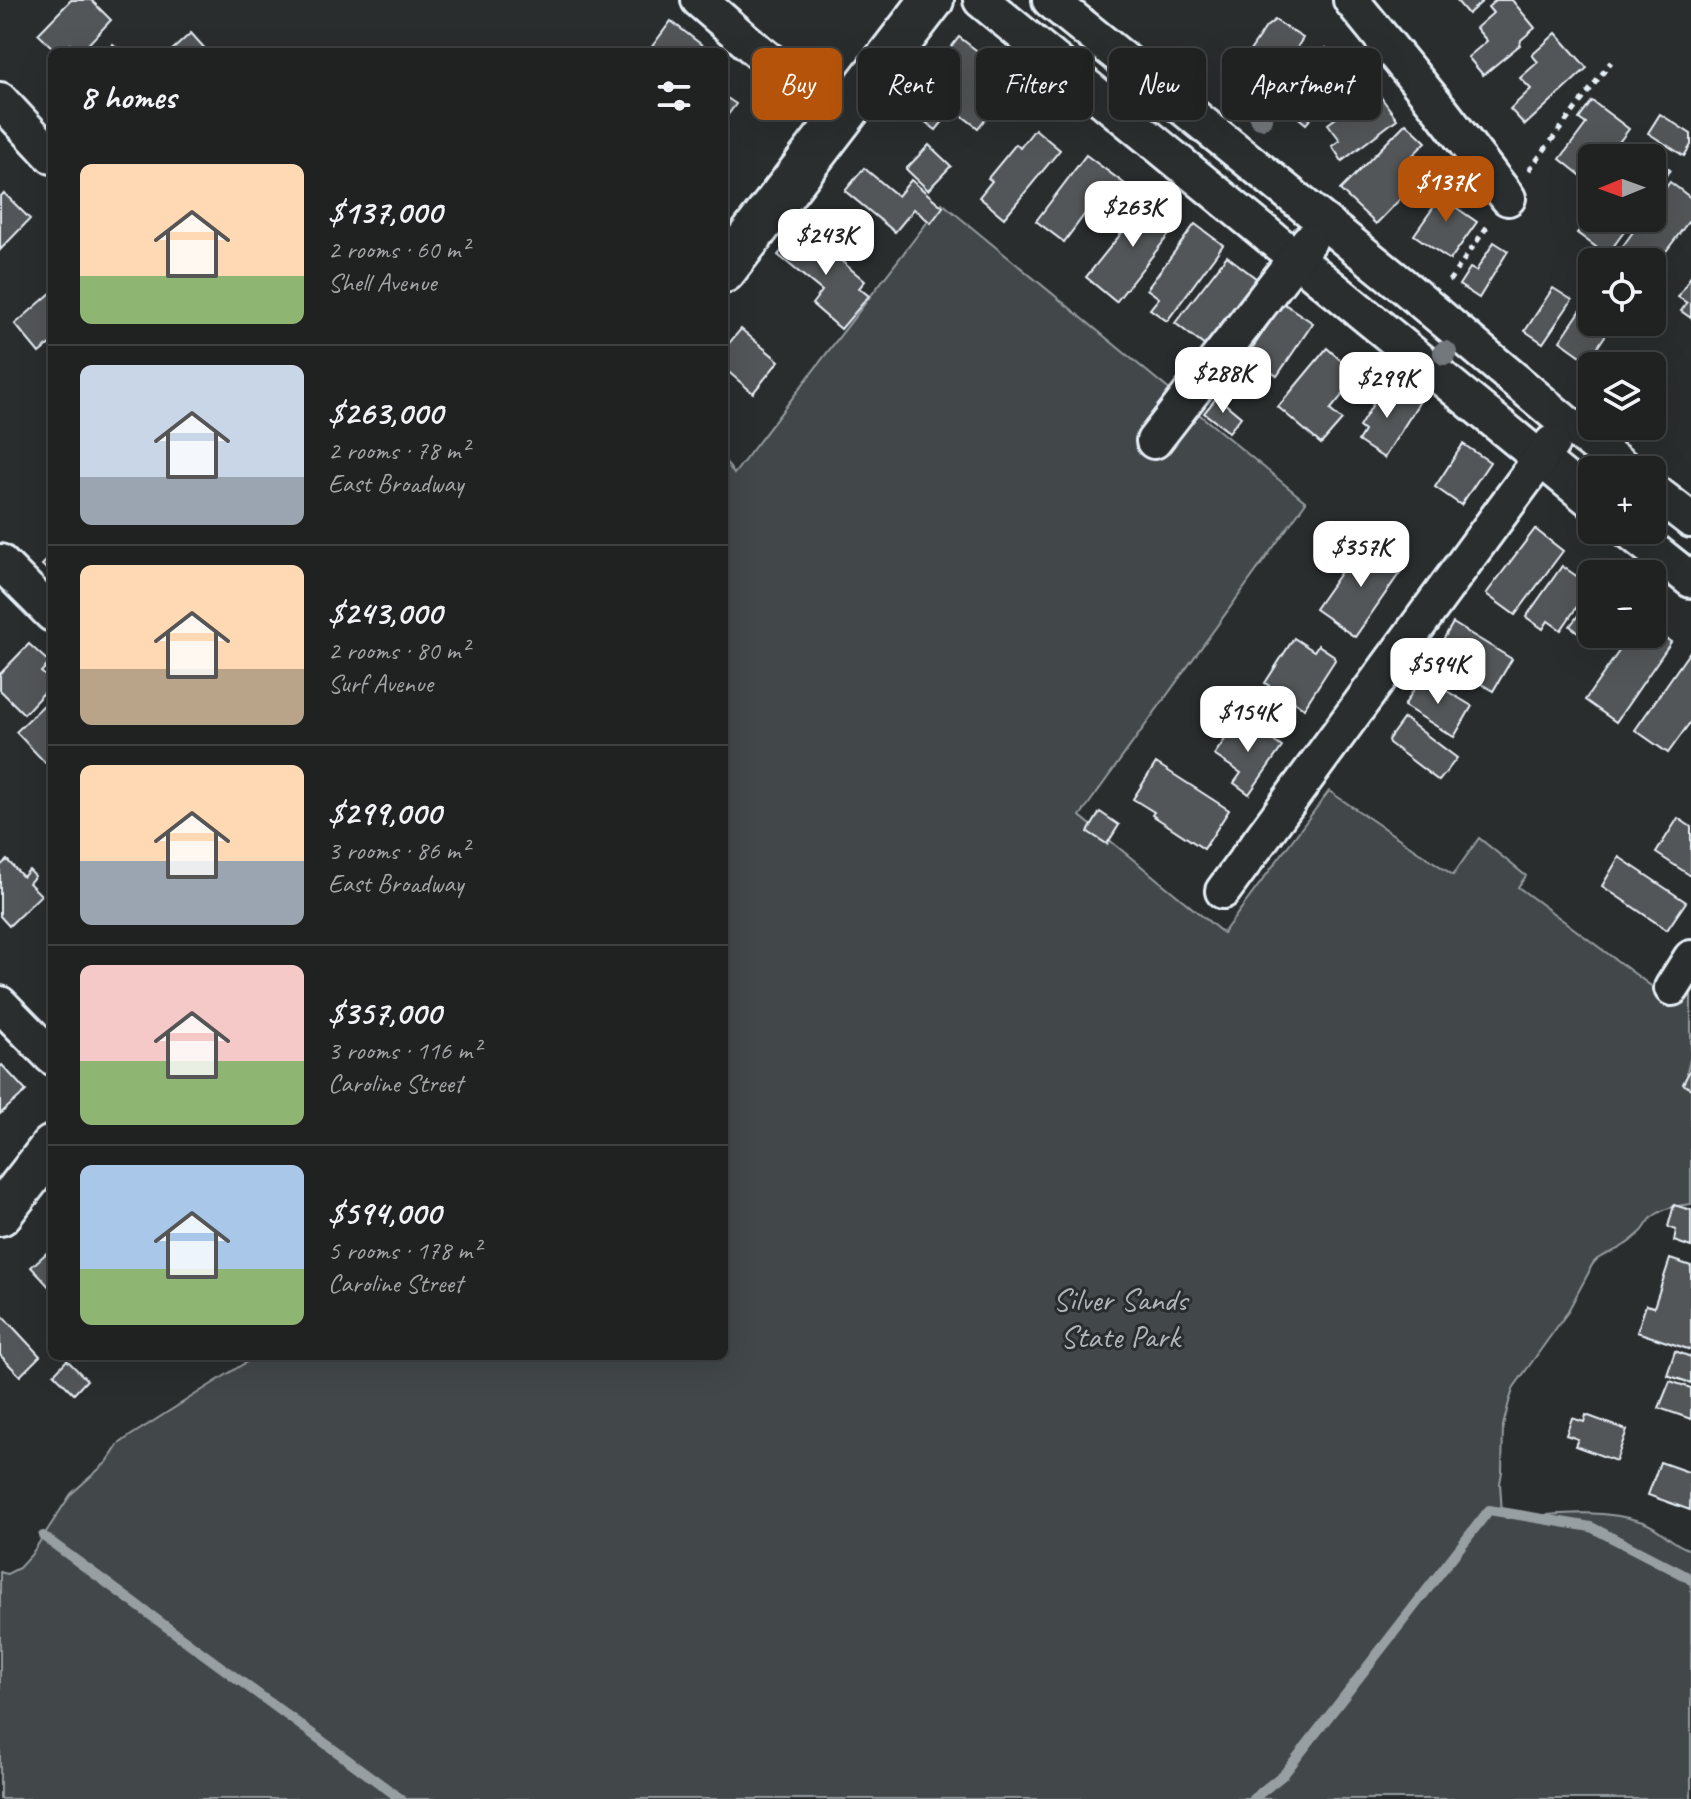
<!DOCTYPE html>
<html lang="en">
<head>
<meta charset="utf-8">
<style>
	:root { --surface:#202222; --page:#2d2f2f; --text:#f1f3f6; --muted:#a2a4a5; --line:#3d3f40; --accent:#b45309 }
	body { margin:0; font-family:Caveat,sans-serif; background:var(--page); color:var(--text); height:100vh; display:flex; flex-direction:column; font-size:30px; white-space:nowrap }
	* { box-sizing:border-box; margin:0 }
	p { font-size:26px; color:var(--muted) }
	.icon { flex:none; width:44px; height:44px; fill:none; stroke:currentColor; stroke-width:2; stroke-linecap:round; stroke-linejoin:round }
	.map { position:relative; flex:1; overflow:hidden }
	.panel { position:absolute; left:48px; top:48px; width:680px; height:1312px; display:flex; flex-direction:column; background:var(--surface); border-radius:12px; box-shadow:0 8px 32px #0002,0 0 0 2px var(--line) }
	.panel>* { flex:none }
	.top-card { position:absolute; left:752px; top:48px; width:760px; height:72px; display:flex; gap:16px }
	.needle { width:52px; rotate:269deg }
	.tools { position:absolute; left:1578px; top:144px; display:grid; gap:16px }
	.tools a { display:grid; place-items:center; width:88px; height:88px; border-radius:12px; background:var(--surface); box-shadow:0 8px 32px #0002,0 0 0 2px var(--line); font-size:40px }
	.price { position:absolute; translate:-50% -68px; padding:0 18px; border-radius:16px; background:#fff; color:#222; font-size:26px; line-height:52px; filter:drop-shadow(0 2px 4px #0008) }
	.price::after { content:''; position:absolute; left:50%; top:48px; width:24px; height:18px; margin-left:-12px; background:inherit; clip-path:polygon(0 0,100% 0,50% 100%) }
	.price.active { background:var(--accent); color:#fff }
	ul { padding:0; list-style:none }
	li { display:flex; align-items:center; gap:24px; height:200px; padding:0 32px }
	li+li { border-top:2px solid var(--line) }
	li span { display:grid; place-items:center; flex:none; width:224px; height:160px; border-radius:12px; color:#555 }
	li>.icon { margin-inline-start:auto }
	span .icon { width:96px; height:96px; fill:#fffc; stroke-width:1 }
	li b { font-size:34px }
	h2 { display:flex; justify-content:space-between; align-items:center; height:96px; padding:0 32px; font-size:34px }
	.tag { padding:0 28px; border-radius:12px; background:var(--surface); box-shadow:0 8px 32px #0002,0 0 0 2px var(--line); font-size:28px; line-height:72px }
	.tag.active { background:var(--accent); color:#fff }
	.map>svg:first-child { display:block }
	.green { fill:#424648; stroke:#959ca0; stroke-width:2 }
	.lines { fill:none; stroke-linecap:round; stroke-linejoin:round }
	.stream { stroke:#989fa3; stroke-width:10 }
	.building { fill:#535759; stroke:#e8f1f8; stroke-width:2 }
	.minor-casing { stroke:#e8f1f8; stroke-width:40 }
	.tertiary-casing { stroke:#e8f1f8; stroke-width:48 }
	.path { stroke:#e8f1f8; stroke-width:5; stroke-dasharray:6 6; stroke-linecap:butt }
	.minor { stroke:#2a2d2e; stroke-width:34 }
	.tertiary { stroke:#2a2d2e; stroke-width:42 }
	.tree { fill:#73787b }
	.labels { text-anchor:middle; stroke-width:6; stroke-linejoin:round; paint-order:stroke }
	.park-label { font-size:32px; fill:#aeb5ba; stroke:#2a2d2e }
</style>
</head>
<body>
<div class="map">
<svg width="1691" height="1799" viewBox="0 0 1691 1799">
	<rect width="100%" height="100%" fill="#2a2d2e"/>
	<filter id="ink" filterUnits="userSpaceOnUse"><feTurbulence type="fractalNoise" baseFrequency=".0125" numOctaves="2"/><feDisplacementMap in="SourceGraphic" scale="16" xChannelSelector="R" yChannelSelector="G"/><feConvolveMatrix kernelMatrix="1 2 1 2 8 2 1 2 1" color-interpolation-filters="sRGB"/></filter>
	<g filter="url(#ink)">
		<!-- green -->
		<path class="green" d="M942 203 1306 502 1080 816 1223 933 1329 791 1453 875 1479 838 1526 876 1518 887 1662 994 1691 976V1055L1687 1072 1691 1090V1204C1679 1205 1665 1208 1655 1215 1649 1219 1647 1225 1643 1230 1637 1236 1630 1242 1623 1246 1610 1255 1594 1254 1589 1272L1567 1313 1514 1387 1509 1402 1503 1426 1502 1472 1500 1483 1502 1513 1506 1518C1551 1515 1599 1507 1643 1522 1661 1528 1672 1545 1691 1550V1799H0V1572L7 1574 19 1568 31 1555 71 1494 107 1462 119 1444 130 1436 256 1356H724V459L734 474Z"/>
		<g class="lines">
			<!-- stream -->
			<g class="stream">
				<path d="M43 1536 401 1799"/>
				<path d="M1253 1799 1284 1774 1489 1510 1591 1527 1686 1576 1691 1580"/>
			</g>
		</g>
		<!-- building -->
		<g class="building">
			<path d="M71 0H91L111 20 81 52 70 44 62 52H57L38 34Z"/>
			<path d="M1456 0H1484L1468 14Z"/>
			<path d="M1496 0H1512L1535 28 1521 40 1520 45 1483 75 1468 57 1487 41 1476 28 1493 13 1488 7Z"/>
			<path d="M1275 20 1303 38 1298 46 1300 51 1275 90 1240 66 1266 27Z"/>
			<path d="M671 21 711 52H648Z"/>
			<path d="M191 33 208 52H170Z"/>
			<path d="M1556 33 1587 68 1525 125 1510 109 1531 89 1520 78 1538 62 1532 55Z"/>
			<path d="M959 37 988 59 993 58 1018 77 978 128 953 109 936 130 906 107Z"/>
			<path d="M113 44 121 52H105Z"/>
			<path d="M1326 48 1352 70 1306 124 1281 103Z"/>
			<path d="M1375 89 1397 119 1342 161 1332 146 1340 140 1328 124Z"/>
			<path d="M724 96 736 104 724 120Z"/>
			<path d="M1592 101 1629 129 1607 158H1592V178L1589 182 1560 159 1586 124 1579 119Z"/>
			<path d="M1660 114 1691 134V145L1684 156 1648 133Z"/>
			<path d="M1406 123 1426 142 1409 159 1418 168 1399 188 1405 194 1376 224 1340 190Z"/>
			<path d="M1035 129 1060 150 1004 218 979 197 992 181 988 178 1016 144 1020 148Z"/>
			<path d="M929 145 951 166 928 190 906 169Z"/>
			<path d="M1640 148 1670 170 1652 194V158H1633Z"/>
			<path d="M1086 155 1125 184 1104 211 1093 203 1064 242 1036 221Z"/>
			<path d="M864 168 898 196 911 180 943 207 931 223 914 209 895 232 845 191Z"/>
			<path d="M1452 181 1465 191 1454 206 1477 222 1450 260 1414 235Z"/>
			<path d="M1670 182 1691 198V218L1652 270V262H1615L1620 255V250L1643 218H1652V206Z"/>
			<path d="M1161 189 1170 198 1158 214 1175 227 1116 302 1086 277 1145 204Z"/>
			<path d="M4 193 30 219 0 250V197Z"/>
			<path d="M1592 214V218H1634L1607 255 1577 233Z"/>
			<path d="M1195 224 1223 245 1167 321 1150 309 1159 298 1147 289Z"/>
			<path d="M801 227 865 281 859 288 869 296 841 329 812 304 822 291 778 255Z"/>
			<path d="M1494 242 1508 251 1479 298 1459 285 1470 268 1476 271Z"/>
			<path d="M1227 256 1257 279 1205 346 1175 323Z"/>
			<path d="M1691 276V318L1681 311 1687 303 1678 297Z"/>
			<path d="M1553 288 1572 300 1543 343 1525 331Z"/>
			<path d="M52 292V342L39 353 15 324Z"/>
			<path d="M1283 303 1313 323 1277 376 1247 356Z"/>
			<path d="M1581 310 1592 318V322H1598L1609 330 1588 361 1560 341Z"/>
			<path d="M741 329 779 361 753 393 724 368V349Z"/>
			<path d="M1327 348 1358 376 1330 410 1342 420 1321 444 1278 407Z"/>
			<path d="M1394 384 1420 401 1384 458 1358 441 1364 431 1359 427 1380 393 1386 396Z"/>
			<path d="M1217 397 1241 417 1229 432 1204 413Z"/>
			<path d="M1463 444 1490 462 1461 505 1435 487Z"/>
			<path d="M1535 529 1563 551 1515 615 1486 594Z"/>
			<path d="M1379 541 1408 561 1355 637 1315 609 1350 559 1362 566Z"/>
			<path d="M52 555V574L42 565Z"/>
			<path d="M1562 566 1591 586 1561 630 1548 621 1543 629 1526 617Z"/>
			<path d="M1592 597V630L1586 638 1570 626Z"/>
			<path d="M1453 623 1512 659 1493 691 1434 655Z"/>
			<path d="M1652 629 1671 642 1616 722 1585 700 1631 634H1652Z"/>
			<path d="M1294 638 1314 651 1318 645 1333 655 1335 660 1304 708 1265 683Z"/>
			<path d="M29 644 50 663 41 672 52 682V684L24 714 0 690V674Z"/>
			<path d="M1691 650V721L1668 753 1635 730Z"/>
			<path d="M1422 676 1472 706 1454 737 1404 706Z"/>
			<path d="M52 697V770L16 732Z"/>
			<path d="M1240 718 1282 747 1249 794 1234 783 1241 773 1214 755Z"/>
			<path d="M1404 718 1457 758 1439 781 1389 743 1388 740Z"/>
			<path d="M1156 763 1229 810 1204 849 1152 815 1154 812 1133 799Z"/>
			<path d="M1100 812 1119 825 1107 844 1088 832Z"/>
			<path d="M1678 818 1691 827V876L1656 853Z"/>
			<path d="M1619 857 1686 902 1667 930 1602 886Z"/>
			<path d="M7 860 23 877 29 870 35 876 29 883 41 895 9 926 0 916V866Z"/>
			<path d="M2 1065 26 1091 0 1114V1067Z"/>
			<path d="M1691 1068V1089L1683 1084Z"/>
			<path d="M1674 1205 1691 1210V1247L1674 1241 1676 1230 1668 1227Z"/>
			<path d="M52 1248V1290L31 1267Z"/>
			<path d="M1670 1259 1691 1266V1350L1637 1332 1646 1305 1654 1307Z"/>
			<path d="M0 1313 40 1356 20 1376 0 1355Z"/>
			<path d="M1675 1351 1691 1357V1383L1667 1375Z"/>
			<path d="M67 1360 87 1380 74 1394 54 1374Z"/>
			<path d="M1670 1381 1691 1388V1419L1659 1408Z"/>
			<path d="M1586 1415 1627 1430 1616 1461 1575 1446 1578 1439 1566 1435 1572 1418 1584 1422Z"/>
			<path d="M1660 1462 1691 1473 1690 1510 1648 1495Z"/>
		</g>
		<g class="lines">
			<defs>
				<g id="minor">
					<path d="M699 0 760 53 841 117"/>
					<path d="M981 0 1592 501"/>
					<path d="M1050 0 1401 284 1566 423 1627 470"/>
					<path d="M1351 0 1439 108 1508 198"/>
					<path d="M0 100 52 156"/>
					<path d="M1154 441 1309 241"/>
					<path d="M1652 490 1691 520"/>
					<path d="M1628 530 1691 580"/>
					<path d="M0 562 52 614"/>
					<path d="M1223 891 1552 443"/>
					<path d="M1672 988 1691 958"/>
					<path d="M0 1004 52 1057"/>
				</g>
				<g id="tertiary">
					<path d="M724 271 932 0"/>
					<path d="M0 1214 52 1147"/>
				</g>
			</defs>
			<!-- minor casing -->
			<use href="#minor" class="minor-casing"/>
			<!-- tertiary casing -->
			<use href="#tertiary" class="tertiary-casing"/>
			<!-- path -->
			<g class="path">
				<path d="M1529 170 1611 62"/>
				<path d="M1449 281 1489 224"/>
			</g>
			<!-- minor -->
			<use href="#minor" class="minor"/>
			<!-- tertiary -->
			<use href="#tertiary" class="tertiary"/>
		</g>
		<!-- trees -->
		<g class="tree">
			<circle cx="1261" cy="117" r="12"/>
			<circle cx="1445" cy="353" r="12"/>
		</g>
	</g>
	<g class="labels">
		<!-- park labels -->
		<g class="park-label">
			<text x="1120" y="1310">Silver Sands<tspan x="1120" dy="37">State Park</tspan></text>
		</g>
	</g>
</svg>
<div class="tools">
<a><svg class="needle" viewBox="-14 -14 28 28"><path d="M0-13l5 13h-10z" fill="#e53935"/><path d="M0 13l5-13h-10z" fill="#a2a4a5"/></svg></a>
<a><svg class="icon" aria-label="locate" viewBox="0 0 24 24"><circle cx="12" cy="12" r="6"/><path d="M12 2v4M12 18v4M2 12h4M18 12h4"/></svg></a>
<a><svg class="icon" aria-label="layers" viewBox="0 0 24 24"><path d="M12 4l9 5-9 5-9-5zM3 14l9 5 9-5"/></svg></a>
<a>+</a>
<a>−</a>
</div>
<b class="price active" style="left:1446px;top:224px">$137K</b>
<b class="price" style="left:1133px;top:249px">$263K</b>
<b class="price" style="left:826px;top:277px">$243K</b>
<b class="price" style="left:1223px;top:415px">$288K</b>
<b class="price" style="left:1387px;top:420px">$299K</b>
<b class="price" style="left:1361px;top:589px">$357K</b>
<b class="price" style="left:1438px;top:706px">$594K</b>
<b class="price" style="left:1248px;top:754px">$154K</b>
<div class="top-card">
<a class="tag active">Buy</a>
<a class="tag">Rent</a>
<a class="tag">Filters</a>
<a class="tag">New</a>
<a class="tag">Apartment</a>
</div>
<section class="panel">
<h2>8 homes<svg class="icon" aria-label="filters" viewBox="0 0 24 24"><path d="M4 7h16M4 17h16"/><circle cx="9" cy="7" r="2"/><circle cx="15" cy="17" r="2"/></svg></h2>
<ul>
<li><span style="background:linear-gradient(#ffd9b3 70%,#8fb573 0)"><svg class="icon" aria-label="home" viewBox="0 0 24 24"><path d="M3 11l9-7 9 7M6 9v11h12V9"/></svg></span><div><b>$137,000</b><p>2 rooms · 60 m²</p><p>Shell Avenue</p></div></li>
<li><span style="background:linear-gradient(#c9d6e8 70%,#9aa5b1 0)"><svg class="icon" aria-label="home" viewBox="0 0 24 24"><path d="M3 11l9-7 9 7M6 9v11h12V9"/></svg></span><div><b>$263,000</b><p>2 rooms · 78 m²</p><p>East Broadway</p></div></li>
<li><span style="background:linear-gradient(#ffd9b3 65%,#b9a48a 0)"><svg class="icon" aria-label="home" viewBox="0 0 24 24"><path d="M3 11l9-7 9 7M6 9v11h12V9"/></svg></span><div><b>$243,000</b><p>2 rooms · 80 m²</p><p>Surf Avenue</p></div></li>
<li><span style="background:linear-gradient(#ffd9b3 60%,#9aa5b1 0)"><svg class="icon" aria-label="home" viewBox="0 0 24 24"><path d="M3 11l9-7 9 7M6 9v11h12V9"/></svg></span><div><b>$299,000</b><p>3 rooms · 86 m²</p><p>East Broadway</p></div></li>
<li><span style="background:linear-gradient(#f6c9c9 60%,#8fb573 0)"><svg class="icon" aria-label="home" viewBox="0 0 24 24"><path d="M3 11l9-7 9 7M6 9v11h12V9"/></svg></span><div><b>$357,000</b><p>3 rooms · 116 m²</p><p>Caroline Street</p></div></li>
<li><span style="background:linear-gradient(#a9c7e8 65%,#8fb573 0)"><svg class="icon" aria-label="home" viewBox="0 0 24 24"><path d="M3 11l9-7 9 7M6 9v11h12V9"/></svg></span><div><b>$594,000</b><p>5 rooms · 178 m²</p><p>Caroline Street</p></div></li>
</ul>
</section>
</div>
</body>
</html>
